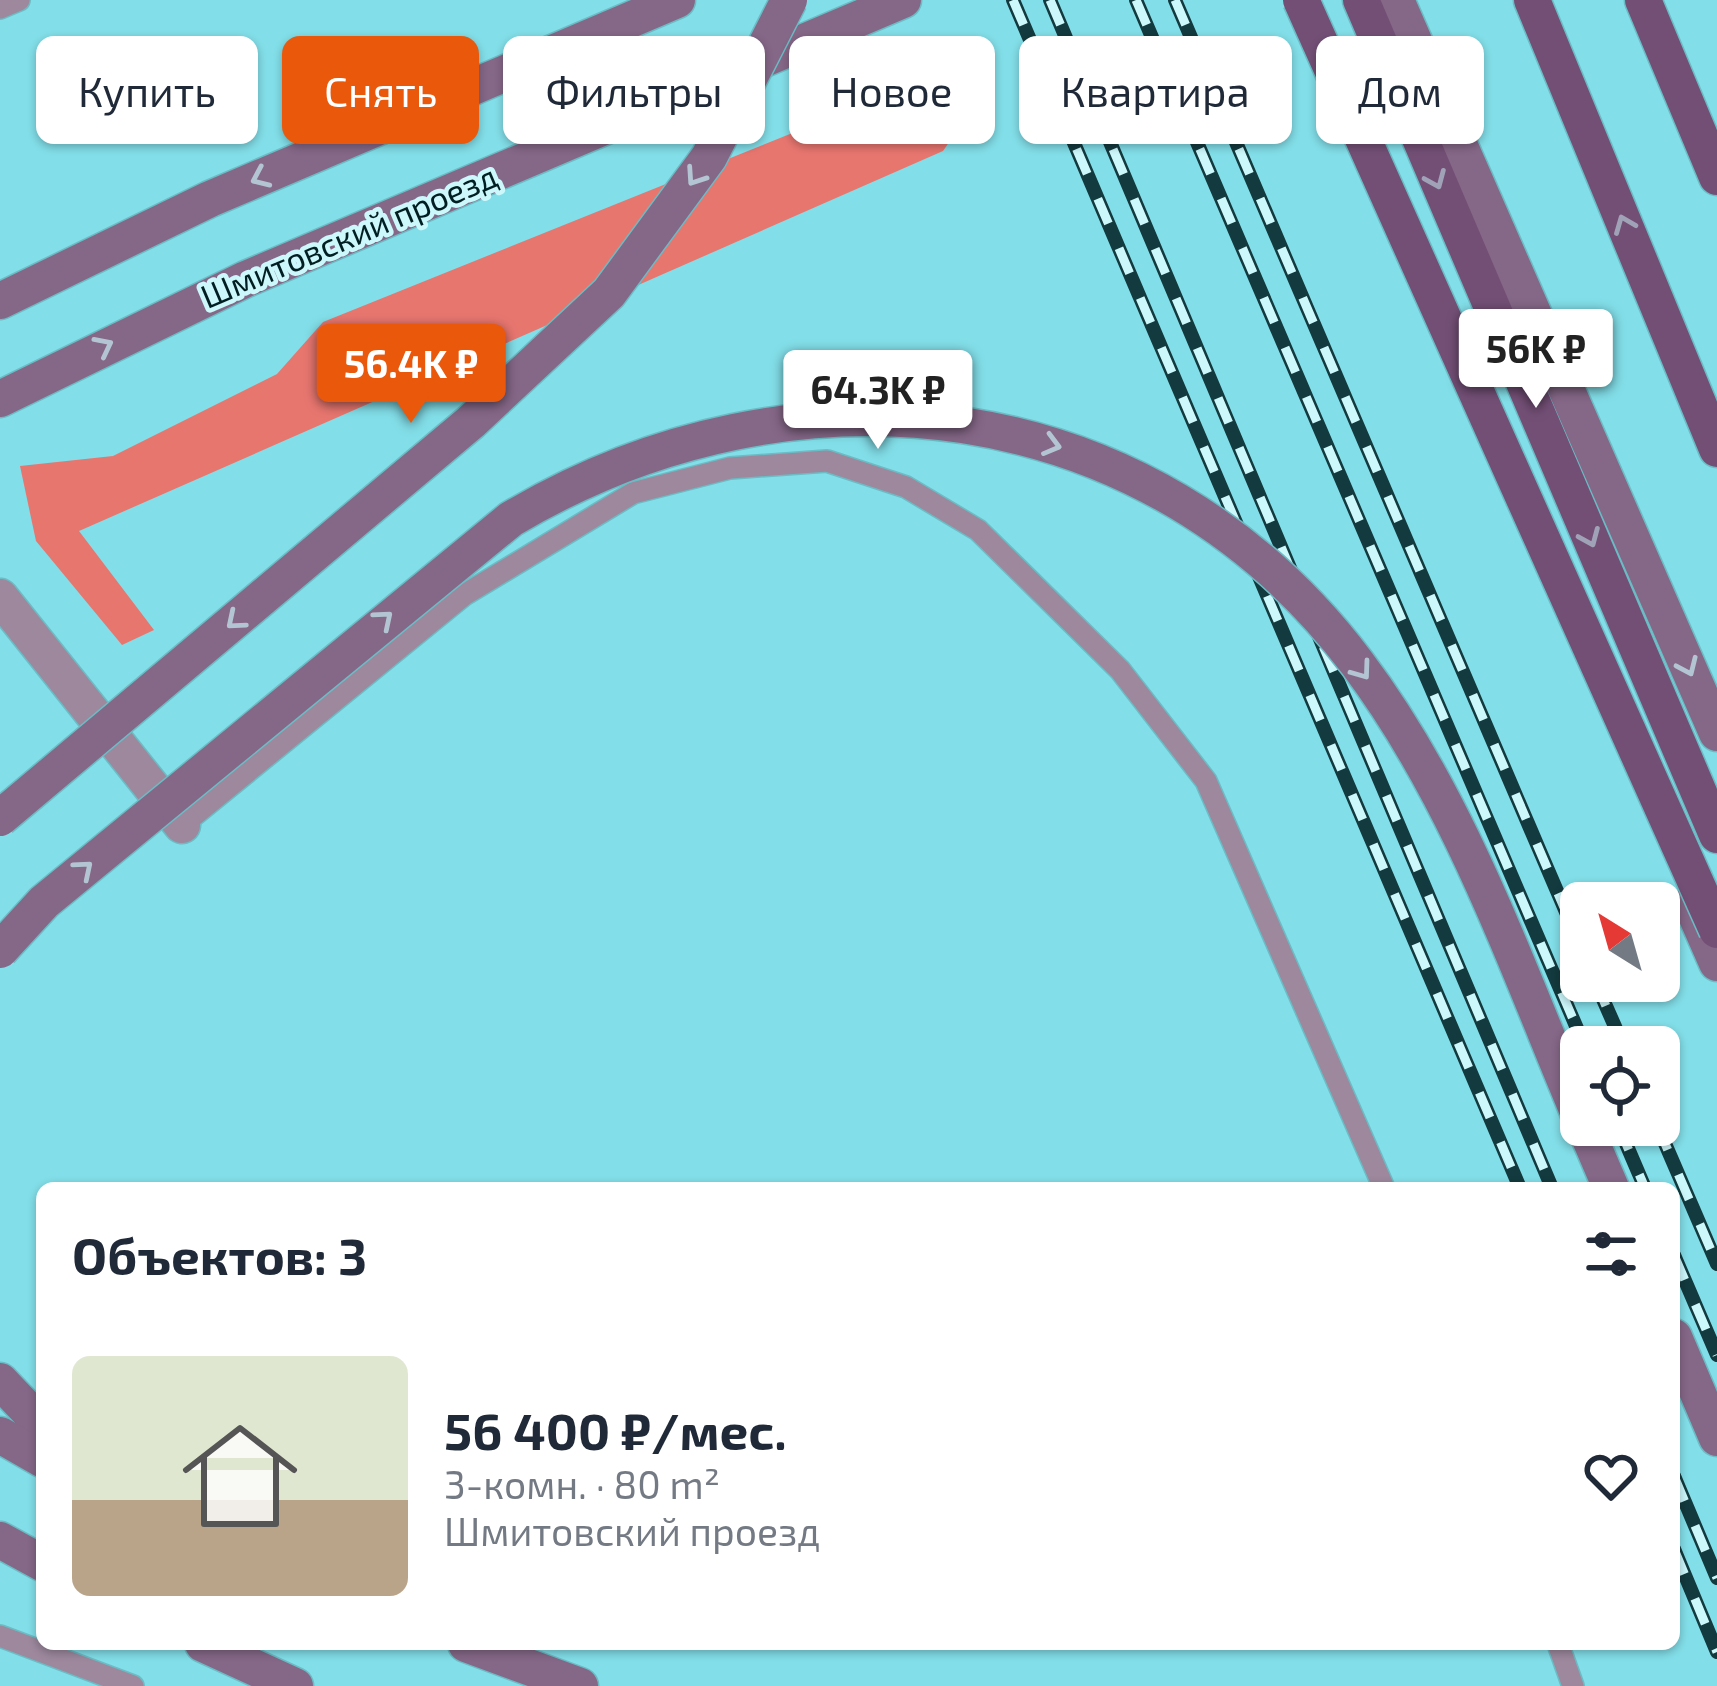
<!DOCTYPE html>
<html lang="ru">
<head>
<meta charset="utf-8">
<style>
	:root { --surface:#fff; --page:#f2f2f3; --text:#1f2937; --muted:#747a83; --accent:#ea580c }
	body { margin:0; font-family:"Exo 2",sans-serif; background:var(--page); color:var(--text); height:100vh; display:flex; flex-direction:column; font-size:45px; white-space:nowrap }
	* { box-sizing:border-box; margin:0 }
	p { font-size:39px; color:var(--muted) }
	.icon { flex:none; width:66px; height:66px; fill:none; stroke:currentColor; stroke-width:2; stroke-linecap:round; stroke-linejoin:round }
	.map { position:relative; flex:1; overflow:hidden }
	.drawer { position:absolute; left:36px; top:1182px; width:1644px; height:468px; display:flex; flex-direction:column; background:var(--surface); border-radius:18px; box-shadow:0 3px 9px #0004 }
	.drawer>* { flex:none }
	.top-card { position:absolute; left:36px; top:36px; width:1647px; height:108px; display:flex; gap:24px }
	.needle { width:78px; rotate:323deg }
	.buttons { position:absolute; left:1560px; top:882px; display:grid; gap:24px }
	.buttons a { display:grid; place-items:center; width:120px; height:120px; border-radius:18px; background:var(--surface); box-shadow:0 3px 9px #0004; font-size:60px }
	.price { position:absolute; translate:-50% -102px; padding:0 27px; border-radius:12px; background:#fff; color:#222; font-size:39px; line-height:78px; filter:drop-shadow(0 3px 6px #0008) }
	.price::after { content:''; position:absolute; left:50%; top:72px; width:36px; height:27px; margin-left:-18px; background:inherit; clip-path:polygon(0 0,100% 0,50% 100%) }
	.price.on { background:var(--accent); color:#fff }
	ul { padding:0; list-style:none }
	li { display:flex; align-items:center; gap:36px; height:300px; padding:0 36px }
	li span { display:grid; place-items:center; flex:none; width:336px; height:240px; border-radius:18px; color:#555 }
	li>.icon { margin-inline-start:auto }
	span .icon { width:144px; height:144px; fill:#fffc; stroke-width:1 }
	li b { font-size:51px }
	h2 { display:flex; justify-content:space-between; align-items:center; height:144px; padding:0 36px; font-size:51px }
	.chip { padding:0 42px; border-radius:18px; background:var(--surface); box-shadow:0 3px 9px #0004; font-size:42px; line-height:108px }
	.chip.on { background:var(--accent); color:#fff }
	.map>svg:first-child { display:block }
	.forest { fill:#e7766f }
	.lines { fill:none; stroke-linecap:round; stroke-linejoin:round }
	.lane-casing { stroke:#6bbcc4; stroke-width:24 }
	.street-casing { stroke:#6bbcc4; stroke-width:39 }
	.secondary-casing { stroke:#6bbcc4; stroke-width:39 }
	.primary-casing { stroke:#6bbcc4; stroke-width:39 }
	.lane { stroke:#9d889e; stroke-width:21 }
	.street { stroke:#9d889e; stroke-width:36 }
	.secondary { stroke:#856787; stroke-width:36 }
	.primary { stroke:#734f76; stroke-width:36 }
	.rail-casing { stroke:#133a3e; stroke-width:14 }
	.rail { stroke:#ccf7fb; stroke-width:9; stroke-dasharray:27; stroke-linecap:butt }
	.secondary-bridge-casing { stroke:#6bbcc4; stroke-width:39; stroke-linecap:butt }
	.primary-bridge-casing { stroke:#6bbcc4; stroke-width:39; stroke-linecap:butt }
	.secondary-bridge { stroke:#856787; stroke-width:36 }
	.primary-bridge { stroke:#734f76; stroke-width:36 }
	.oneway { stroke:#b3c5d2 }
	.oneway2 { stroke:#a0a3b8 }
	.labels { text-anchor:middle; stroke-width:9; stroke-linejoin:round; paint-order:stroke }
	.street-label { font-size:33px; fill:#011f22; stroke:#ccf7fb }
</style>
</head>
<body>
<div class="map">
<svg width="1717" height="1686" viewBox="0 0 1717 1686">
	<rect width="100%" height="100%" fill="#82dee8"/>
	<!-- forest -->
	<path class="forest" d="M964 64 977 102 943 151 79 531 154 630 122 645 36 541 20 466 113 456 277 374 323 322Z"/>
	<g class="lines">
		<defs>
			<g id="lane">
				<path d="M0 8 19 0"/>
				<path d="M182 825 464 595 633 493 730 468 827 461 906 487 978 530 1120 670 1206 781 1384 1188"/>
				<path d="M0 1636 133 1686"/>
				<path d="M1558 1644 1573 1686"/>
			</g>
			<path id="street" d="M0 597 182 825"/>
			<g id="secondary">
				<path d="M1396 0 1717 733"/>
				<path d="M0 301 210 199 677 0"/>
				<path d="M0 399 246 279 903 0"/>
				<path d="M1691 904 1717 963"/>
				<path d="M1584 1125 1611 1188"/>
				<path d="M1674 1337 1717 1438"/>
				<path d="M0 1381 42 1425"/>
				<path d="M0 1435 42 1459"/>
				<path d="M0 1540 42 1563"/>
				<path d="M203 1644 295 1686"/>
				<path d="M466 1644 580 1686"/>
			</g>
			<g id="primary">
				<path d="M1361 0 1717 835"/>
				<path d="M1532 0 1717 449"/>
				<path d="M1643 0 1717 177"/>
			</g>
		</defs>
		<!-- lane casing -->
		<use href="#lane" class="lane-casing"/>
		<!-- street casing -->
		<use href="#street" class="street-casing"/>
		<!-- secondary casing -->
		<use href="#secondary" class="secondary-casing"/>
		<!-- primary casing -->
		<use href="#primary" class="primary-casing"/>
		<!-- lane -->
		<use href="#lane" class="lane"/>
		<!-- street -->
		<use href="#street" class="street"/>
		<!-- secondary -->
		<use href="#secondary" class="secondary"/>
		<!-- primary -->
		<use href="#primary" class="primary"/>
		<defs>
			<g id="rail">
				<path d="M1013 0 1520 1188"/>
				<path d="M1050 0 1552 1188"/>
				<path d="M1136 0 1585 1047"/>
				<path d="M1175 0 1581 947"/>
				<path d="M1595 981 1624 1047"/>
				<path d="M1618 1125 1645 1188"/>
				<path d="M1657 1125 1717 1264"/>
				<path d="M1674 1255 1717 1355"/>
				<path d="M1674 1476 1717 1578"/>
				<path d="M1674 1549 1717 1652"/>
			</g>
		</defs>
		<!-- rail casing -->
		<use href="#rail" class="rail-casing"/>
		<!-- rail -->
		<use href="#rail" class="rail"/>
		<defs>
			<g id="secondary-bridge">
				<path d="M0 818 471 422 609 293 709 157 789 0"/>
				<path d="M0 950 44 902 511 519C796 350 1151 390 1357 663 1459 798 1516 965 1581 1119"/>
			</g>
			<path id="primary-bridge" d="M1301 0 1717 930"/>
		</defs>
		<!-- secondary-bridge casing -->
		<use href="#secondary-bridge" class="secondary-bridge-casing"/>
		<!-- primary-bridge casing -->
		<use href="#primary-bridge" class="primary-bridge-casing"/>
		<!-- secondary-bridge -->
		<use href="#secondary-bridge" class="secondary-bridge"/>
		<!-- primary-bridge -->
		<use href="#primary-bridge" class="primary-bridge"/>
	</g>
	<!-- one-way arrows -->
	<defs><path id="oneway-chevron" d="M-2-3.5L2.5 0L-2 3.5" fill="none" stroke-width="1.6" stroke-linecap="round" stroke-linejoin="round" transform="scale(3)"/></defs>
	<g class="oneway">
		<use href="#oneway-chevron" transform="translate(695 177) rotate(124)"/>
		<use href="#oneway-chevron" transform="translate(260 178) rotate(156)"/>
		<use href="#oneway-chevron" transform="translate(104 346) rotate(-27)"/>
		<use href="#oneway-chevron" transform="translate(1052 445) rotate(15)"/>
		<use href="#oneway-chevron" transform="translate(384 619) rotate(-40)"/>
		<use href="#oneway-chevron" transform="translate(235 621) rotate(140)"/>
		<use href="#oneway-chevron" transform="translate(1688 667) rotate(66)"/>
		<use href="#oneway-chevron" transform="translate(1362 671) rotate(54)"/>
		<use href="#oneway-chevron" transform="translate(84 869) rotate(-40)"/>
	</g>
	<g class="oneway2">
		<use href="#oneway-chevron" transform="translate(1436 180) rotate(67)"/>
		<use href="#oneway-chevron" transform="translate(1624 224) rotate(-112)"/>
		<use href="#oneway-chevron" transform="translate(1590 538) rotate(67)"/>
	</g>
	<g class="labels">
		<!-- street labels -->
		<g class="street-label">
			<text transform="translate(349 236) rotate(-23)" y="12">Шмитовский проезд</text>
		</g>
	</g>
</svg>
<div class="buttons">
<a><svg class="needle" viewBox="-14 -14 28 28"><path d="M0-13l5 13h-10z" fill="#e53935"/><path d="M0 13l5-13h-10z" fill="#747a83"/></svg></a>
<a><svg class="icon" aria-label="locate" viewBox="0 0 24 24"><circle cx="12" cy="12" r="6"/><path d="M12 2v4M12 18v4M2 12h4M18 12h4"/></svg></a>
</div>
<b class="price" style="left:1536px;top:411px">56K ₽</b>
<b class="price on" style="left:411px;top:426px">56.4K ₽</b>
<b class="price" style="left:878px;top:452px">64.3K ₽</b>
<div class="top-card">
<a class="chip">Купить</a>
<a class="chip on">Снять</a>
<a class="chip">Фильтры</a>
<a class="chip">Новое</a>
<a class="chip">Квартира</a>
<a class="chip">Дом</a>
</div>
<section class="drawer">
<h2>Объектов: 3<svg class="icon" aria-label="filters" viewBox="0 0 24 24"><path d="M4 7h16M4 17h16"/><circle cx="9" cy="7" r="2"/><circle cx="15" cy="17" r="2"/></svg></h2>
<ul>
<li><span style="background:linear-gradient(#dfe7d0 60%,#b9a48a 0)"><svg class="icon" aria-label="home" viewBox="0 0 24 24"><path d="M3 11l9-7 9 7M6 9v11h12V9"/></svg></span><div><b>56 400 ₽/мес.</b><p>3-комн. · 80 m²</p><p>Шмитовский проезд</p></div><svg class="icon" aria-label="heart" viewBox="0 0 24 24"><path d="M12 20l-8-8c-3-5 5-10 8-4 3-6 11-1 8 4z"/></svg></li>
</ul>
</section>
</div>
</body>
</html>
